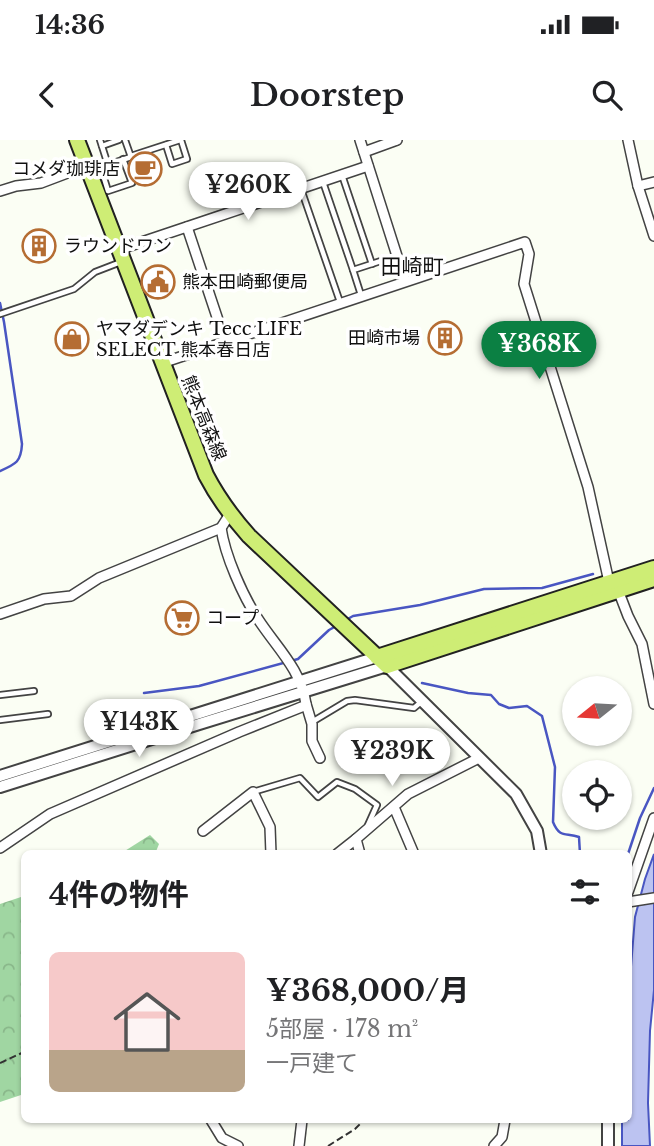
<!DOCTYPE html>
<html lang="ja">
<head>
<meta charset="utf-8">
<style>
	:root { --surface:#fff; --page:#f2f2f2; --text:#202124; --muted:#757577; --line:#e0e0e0; --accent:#0b8043 }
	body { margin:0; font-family:"Libre Baskerville","Noto Sans JP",serif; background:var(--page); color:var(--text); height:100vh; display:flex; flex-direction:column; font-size:26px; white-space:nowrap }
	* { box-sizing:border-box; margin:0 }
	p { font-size:23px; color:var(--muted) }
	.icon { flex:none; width:38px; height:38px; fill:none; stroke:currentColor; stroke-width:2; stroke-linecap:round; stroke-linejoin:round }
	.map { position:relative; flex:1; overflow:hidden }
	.sheet { position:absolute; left:21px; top:710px; width:611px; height:273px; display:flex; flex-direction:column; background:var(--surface); border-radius:10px; box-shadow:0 2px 5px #0004 }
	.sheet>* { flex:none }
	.needle { width:46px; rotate:252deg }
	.tools { position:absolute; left:562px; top:536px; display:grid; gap:14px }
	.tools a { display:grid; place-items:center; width:70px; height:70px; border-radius:50%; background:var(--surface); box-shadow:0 2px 5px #0004; font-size:35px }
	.price { position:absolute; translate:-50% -60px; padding:0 16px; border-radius:24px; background:#fff; color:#222; font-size:23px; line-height:46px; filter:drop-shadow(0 2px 4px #0008) }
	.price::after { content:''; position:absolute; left:50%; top:42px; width:21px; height:16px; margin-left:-10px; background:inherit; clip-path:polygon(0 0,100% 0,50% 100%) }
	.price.active { background:var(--accent); color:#fff }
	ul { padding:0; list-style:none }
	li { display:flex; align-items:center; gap:21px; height:175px; padding:0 28px }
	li+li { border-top:2px solid var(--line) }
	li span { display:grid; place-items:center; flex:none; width:196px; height:140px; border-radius:10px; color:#555 }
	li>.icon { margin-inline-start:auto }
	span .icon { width:84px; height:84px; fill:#fffc; stroke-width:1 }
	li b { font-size:30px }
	h2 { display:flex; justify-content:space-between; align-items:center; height:84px; padding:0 28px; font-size:30px }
	.status { display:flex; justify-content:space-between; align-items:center; height:49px; padding:0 35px; background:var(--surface); direction:ltr }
	.status svg { height:19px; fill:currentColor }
	header { display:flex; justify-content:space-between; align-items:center; height:91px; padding:0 28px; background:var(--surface); font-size:32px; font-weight:600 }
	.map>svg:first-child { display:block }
	.forest { fill:url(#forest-crowns) }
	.water { fill:#bcc3f1; stroke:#4956c2; stroke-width:2 }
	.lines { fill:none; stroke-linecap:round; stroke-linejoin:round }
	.stream { stroke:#4956c2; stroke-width:2.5 }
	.service-casing { stroke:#434343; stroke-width:8 }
	.minor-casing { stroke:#434343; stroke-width:12 }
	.tertiary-casing { stroke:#434343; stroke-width:14 }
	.primary-casing { stroke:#212121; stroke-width:18 }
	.path { stroke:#323232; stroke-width:2; stroke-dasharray:7 3.5; stroke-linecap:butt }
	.service { stroke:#fff; stroke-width:4.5 }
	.minor { stroke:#fff; stroke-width:9 }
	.tertiary { stroke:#fff; stroke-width:10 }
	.primary { stroke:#ceed75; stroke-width:14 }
	.labels { text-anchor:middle; stroke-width:7; stroke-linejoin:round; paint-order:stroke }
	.poi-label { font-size:18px; fill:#101010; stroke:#fff; text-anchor:start }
	.street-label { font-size:18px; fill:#101010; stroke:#fff }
	.quarter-label { font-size:21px; fill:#101010; stroke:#fff }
</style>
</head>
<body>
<div class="status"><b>14:36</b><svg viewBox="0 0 49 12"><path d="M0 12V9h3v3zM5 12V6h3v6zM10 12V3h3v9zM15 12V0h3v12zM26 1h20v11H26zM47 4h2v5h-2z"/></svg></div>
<header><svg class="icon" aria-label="back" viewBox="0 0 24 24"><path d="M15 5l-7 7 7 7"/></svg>Doorstep<svg class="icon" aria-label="search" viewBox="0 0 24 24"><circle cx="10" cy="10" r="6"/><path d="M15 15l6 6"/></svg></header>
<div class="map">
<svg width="654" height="1006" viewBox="0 0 654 1006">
	<defs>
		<pattern id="forest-crowns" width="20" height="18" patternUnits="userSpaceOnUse" patternTransform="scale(1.75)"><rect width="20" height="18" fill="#a0d6a2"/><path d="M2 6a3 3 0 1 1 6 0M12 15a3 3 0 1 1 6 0" fill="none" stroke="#89b78a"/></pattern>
	</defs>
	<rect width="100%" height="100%" fill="#fbfef4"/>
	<!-- forest -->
	<g class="forest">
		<path d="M150 695 159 704 155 714H120Z"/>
		<path d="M24 756V954L0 962V764Z"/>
	</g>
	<!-- water -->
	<path class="water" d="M654 714V850L650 891 648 963 650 1006H622V980H628V864L635 777 645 739Z"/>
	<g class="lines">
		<!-- stream -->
		<g class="stream">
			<path d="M0 163 4 182 22 304C21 322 16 324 0 331"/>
			<path d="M346 480 353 476 420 465 484 449 542 448 593 434"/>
			<path d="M422 543 468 553 491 555 499 564 509 568 527 566 542 576 555 627 553 682C560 699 566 692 579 697L580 714"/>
			<path d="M144 553 199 546 298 519 329 490 338 485"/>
			<path d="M628 714 640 678 654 648"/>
		</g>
		<defs>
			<g id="service">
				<path d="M100 0 108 25"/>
				<path d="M166 5 172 24 187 19 181 0"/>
				<path d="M102 6 119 0"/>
				<path d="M131 16 180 0"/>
				<path d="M104 26V38L108 51 132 43 123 19"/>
				<path d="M92 30 131 17 125 0"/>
				<path d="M342 35 372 124"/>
				<path d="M323 42 353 130"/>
				<path d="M301 49 340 162"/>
				<path d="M361 155 353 130 396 116"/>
				<path d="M0 174 74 149 95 132 121 122"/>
				<path d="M0 555 34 551"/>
				<path d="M0 580 48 574"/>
				<path d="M312 582 347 561 355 560 414 568 421 562"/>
				<path d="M253 652 300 638 318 657 337 642 355 649 377 665 368 685"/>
			</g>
			<g id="minor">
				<path d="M360 0 405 141"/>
				<path d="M628 0 638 46 654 96"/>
				<path d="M364 12 397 0"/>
				<path d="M638 46 654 42"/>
				<path d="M0 51 16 46 41 43 86 26"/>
				<path d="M187 87 225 201"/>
				<path d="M118 110 368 26"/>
				<path d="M162 223 525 102 529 114 524 144 588 347 609 442 618 450 628 476 642 504 654 564"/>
				<path d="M0 474 44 459 71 456 99 438 221 388 230 374"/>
				<path d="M306 564 312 584V601L320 618"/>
				<path d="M394 667 414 714"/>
				<path d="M203 691 253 652 270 687 271 714"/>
				<path d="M0 708 50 674 239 592 304 566 306 564C301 529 276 507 258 479 243 456 225 416 221 388"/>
				<path d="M337 714 356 699"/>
				<path d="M360 714 356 699 408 654 479 618"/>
				<path d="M628 752 654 678"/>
				<path d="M628 762 654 758"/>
				<path d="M211 980 222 998 238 1006"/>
				<path d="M299 1006 302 980"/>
				<path d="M494 1006 502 997 505 980"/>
			</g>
			<g id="tertiary">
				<path d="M0 636 377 517"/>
				<path d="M0 647 196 585 387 526 516 654 537 691 541 714"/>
				<path d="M608 980V1006"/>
			</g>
			<g id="primary">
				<path d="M77 0 206 335C218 358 232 377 249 396L387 526 654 439"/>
				<path d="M377 517 654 428"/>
			</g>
		</defs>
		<!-- service casing -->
		<use href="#service" class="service-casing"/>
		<!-- minor casing -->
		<use href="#minor" class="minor-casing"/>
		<!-- tertiary casing -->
		<use href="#tertiary" class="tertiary-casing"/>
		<!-- primary casing -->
		<use href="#primary" class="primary-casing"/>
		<!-- path -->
		<g class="path">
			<path d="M0 923 24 912"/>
			<path d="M328 1006 355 989 364 980"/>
		</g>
		<!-- service -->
		<use href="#service" class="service"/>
		<!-- minor -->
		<use href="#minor" class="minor"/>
		<!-- tertiary -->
		<use href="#tertiary" class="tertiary"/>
		<!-- primary -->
		<use href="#primary" class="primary"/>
	</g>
	<!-- icons -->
	<defs>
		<symbol id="cafe-ring" viewBox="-11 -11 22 22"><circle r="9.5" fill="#fff" stroke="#b56d33" stroke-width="1.5"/><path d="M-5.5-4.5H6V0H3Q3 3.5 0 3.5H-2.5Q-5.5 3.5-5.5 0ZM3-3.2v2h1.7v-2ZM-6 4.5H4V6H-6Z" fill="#b56d33"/></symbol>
		<symbol id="building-ring" viewBox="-11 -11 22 22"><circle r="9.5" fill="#fff" stroke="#b56d33" stroke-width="1.5"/><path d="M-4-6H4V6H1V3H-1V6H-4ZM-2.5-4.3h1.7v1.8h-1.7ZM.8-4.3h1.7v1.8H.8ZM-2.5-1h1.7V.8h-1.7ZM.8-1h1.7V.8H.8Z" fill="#b56d33"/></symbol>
		<symbol id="civic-ring" viewBox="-11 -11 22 22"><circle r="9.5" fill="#fff" stroke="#b56d33" stroke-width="1.5"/><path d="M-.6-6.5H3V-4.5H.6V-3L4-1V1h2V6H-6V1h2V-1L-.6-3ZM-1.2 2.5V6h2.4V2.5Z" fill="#b56d33"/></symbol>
		<symbol id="shop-ring" viewBox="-11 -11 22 22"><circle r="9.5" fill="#fff" stroke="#b56d33" stroke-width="1.5"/><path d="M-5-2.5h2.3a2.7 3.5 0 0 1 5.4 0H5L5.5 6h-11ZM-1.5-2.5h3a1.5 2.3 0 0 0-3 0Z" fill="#b56d33"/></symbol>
		<symbol id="supermarket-ring" viewBox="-11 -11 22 22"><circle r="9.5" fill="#fff" stroke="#b56d33" stroke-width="1.5"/><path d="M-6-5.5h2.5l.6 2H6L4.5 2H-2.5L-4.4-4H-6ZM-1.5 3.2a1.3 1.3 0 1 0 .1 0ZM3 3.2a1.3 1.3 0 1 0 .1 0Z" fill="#b56d33"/></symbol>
	</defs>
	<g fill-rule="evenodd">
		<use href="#cafe-ring" x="126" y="10" width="38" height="38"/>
		<use href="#building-ring" x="20" y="87" width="38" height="38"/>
		<use href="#civic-ring" x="139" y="123" width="38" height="38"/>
		<use href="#building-ring" x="426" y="179" width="38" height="38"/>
		<use href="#shop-ring" x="53" y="180" width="38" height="38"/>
		<use href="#supermarket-ring" x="163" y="459" width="38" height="38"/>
	</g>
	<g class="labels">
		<!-- poi labels -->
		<g class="poi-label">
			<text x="120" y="35" text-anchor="end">コメダ珈琲店</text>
			<text x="64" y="112">ラウンドワン</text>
			<text x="182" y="148">熊本田崎郵便局</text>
			<text x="96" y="195">ヤマダデンキ Tecc LIFE<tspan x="96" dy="21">SELECT 熊本春日店</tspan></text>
			<text x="420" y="204" text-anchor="end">田崎市場</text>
			<text x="206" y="484">コープ</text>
		</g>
		<!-- street labels -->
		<g class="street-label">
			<text transform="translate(204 278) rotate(68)" y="6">熊本高森線</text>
		</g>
		<!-- quarter labels -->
		<g class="quarter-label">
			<text x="412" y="134">田崎町</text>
		</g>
	</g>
</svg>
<div class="tools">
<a><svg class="needle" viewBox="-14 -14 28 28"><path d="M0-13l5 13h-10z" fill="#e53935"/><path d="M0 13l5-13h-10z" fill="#757577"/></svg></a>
<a><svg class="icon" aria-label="locate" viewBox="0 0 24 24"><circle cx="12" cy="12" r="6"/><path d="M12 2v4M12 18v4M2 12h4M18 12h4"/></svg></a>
</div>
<b class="price" style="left:248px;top:82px">¥260K</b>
<b class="price active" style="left:539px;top:241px">¥368K</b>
<b class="price" style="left:139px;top:619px">¥143K</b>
<b class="price" style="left:392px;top:648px">¥239K</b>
<section class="sheet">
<h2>4件の物件<svg class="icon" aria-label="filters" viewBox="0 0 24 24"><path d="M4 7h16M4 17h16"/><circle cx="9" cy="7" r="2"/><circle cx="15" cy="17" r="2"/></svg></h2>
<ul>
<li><span style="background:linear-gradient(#f6c9c9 70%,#b9a48a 0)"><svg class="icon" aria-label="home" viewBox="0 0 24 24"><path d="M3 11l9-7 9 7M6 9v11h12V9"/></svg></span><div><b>¥368,000/月</b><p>5部屋 · 178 m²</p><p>一戸建て</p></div></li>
</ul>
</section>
</div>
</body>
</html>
